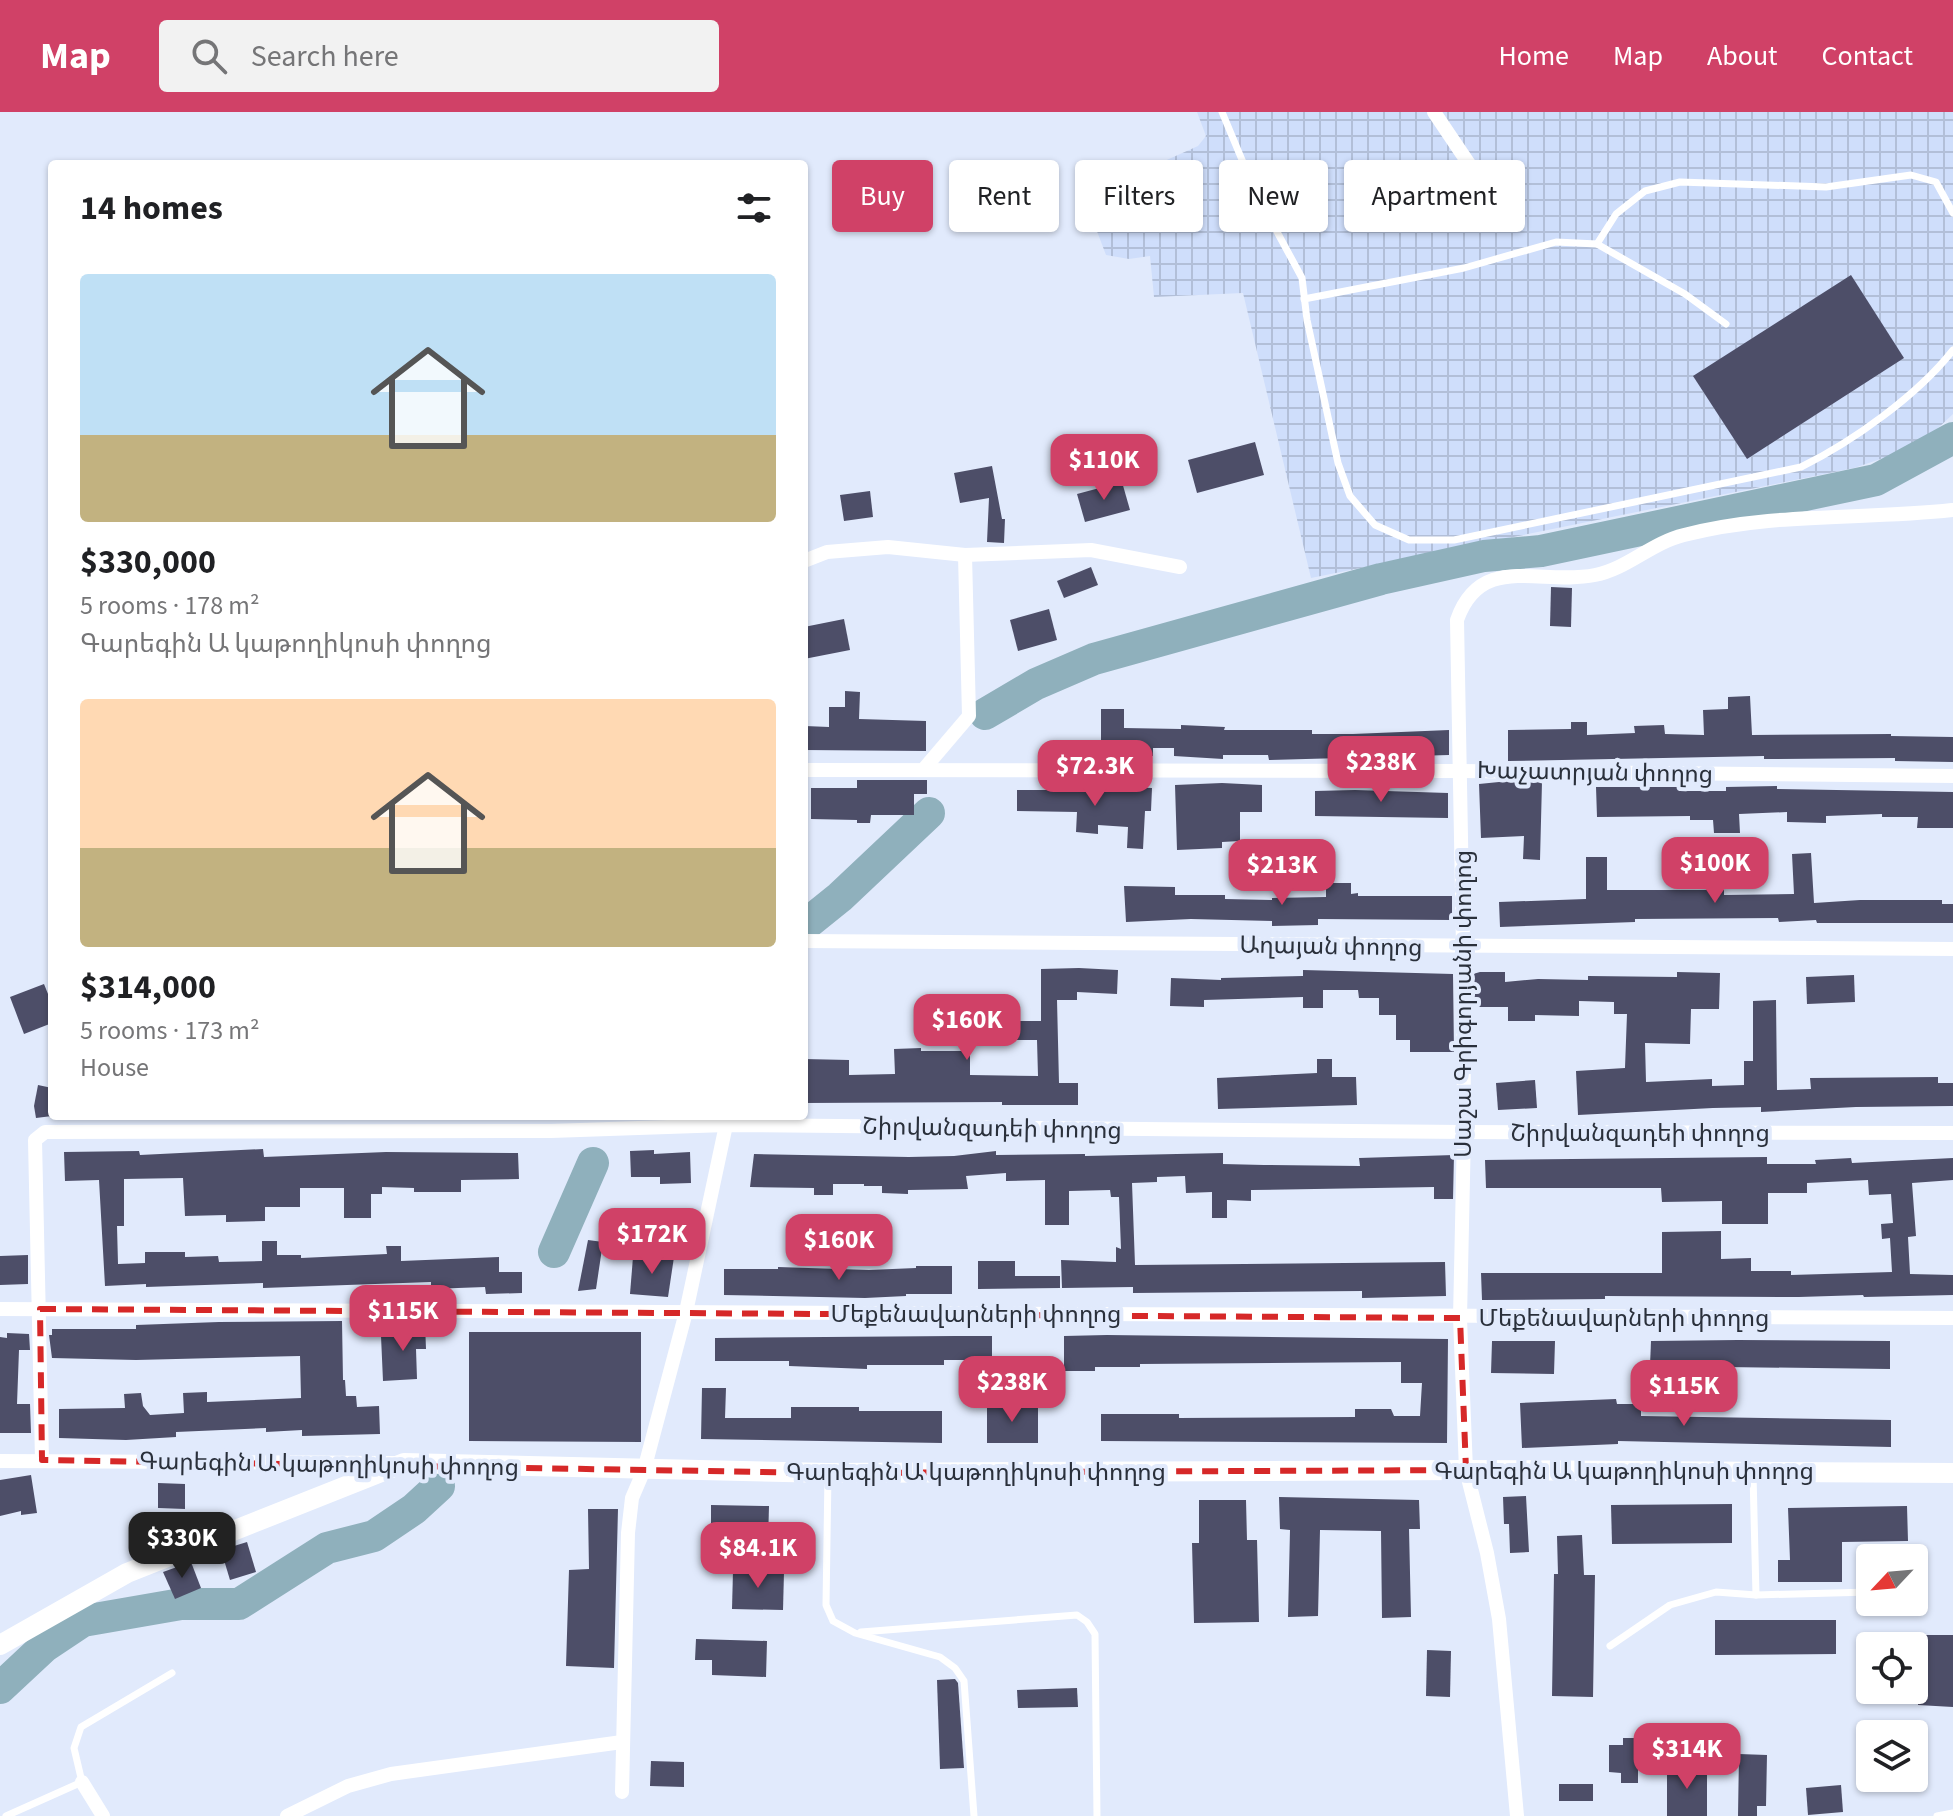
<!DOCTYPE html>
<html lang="en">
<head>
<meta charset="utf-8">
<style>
	:root { --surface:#fff; --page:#f2f2f2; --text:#202124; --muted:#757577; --accent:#d04167 }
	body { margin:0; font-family:"Source Sans 3","Noto Sans Armenian",sans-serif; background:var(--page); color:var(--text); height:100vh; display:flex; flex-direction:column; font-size:30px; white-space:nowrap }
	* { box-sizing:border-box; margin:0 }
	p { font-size:26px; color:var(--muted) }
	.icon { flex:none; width:44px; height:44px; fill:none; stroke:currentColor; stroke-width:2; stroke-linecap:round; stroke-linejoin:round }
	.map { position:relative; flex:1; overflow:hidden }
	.side { position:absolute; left:48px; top:48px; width:760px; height:960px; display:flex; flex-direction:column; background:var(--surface); border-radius:8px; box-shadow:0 2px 6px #0004 }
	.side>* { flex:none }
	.hud { position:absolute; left:832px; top:48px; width:760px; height:72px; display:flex; gap:16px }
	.needle { width:52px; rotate:244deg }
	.fabs { position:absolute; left:1856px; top:1432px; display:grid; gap:16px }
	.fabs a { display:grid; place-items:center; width:72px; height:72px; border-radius:8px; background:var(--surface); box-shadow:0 2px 6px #0004; font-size:40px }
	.price { position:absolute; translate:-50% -68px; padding:0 18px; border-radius:16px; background:var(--accent); color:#fff; font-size:26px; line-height:52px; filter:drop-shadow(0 2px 4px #0008) }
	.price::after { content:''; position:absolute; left:50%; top:48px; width:24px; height:18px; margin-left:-12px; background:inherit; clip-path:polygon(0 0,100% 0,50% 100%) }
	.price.selected { background:#222; color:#fff }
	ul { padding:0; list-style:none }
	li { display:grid; align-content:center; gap:16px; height:424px; padding:0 32px }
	li span { display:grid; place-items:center; height:248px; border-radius:8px; color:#555 }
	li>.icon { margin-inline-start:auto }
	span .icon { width:144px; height:144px; fill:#fffc; stroke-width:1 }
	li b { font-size:34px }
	h2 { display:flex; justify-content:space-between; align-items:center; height:96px; padding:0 32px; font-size:34px }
	.tag { padding:0 28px; border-radius:8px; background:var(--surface); box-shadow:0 2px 6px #0004; font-size:28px; line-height:72px }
	.tag.selected { background:var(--accent); color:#fff }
	header { display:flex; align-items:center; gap:48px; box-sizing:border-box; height:112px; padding:0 40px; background:var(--accent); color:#fff }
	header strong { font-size:38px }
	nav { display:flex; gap:44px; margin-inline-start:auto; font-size:28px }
	.search { width:560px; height:72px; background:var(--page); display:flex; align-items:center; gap:20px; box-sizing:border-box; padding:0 28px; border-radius:8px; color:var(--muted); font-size:30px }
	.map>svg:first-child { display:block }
	.industrial { fill:url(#industrial-grid) }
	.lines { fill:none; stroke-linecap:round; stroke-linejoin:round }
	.river { stroke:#8fb0bc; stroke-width:32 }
	.building { fill:#4d4e68 }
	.lane { stroke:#fff; stroke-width:7 }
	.street { stroke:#fff; stroke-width:14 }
	.secondary { stroke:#fff; stroke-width:20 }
	.marked { fill:none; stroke:#d62828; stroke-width:6; stroke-dasharray:16 10; stroke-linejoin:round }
	.labels { text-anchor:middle; stroke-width:8; stroke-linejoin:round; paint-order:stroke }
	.street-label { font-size:24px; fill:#2a303b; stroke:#e1eafc }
</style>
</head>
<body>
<header>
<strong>Map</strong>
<div class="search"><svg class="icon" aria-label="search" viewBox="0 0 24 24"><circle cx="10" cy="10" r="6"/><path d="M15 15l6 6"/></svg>Search here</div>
<nav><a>Home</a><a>Map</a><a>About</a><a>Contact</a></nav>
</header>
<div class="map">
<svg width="1953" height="1704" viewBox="0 0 1953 1704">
	<defs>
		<pattern id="industrial-grid" width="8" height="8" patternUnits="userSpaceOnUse" patternTransform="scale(2)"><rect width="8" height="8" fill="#cfdefb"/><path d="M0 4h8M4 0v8" fill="none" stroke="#b2bfd8"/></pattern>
	</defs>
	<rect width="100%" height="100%" fill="#e1eafc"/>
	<!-- industrial -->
	<path class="industrial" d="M1197 0H1953V302L1919 334 1854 356 1311 466 1243 181 1154 185 1150 144 1129 147 1106 143 1090 101 1111 92 1104 76 1198 34 1206 24Z"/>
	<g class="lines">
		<!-- river -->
		<g class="river">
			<path d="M985 602 1036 572 1094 547 1381 467 1484 444 1541 439 1876 368 1953 326"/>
			<path d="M804 814 840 785 929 701"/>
			<path d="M554 1140 593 1051"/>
			<path d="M0 1576 44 1535 83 1509 181 1492H239L327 1436 374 1424 414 1397 439 1374"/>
		</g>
	</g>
	<!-- building -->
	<g class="building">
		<path d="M1851 163 1904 246 1747 347 1693 264Z"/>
		<path d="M1255 330 1264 363 1197 381 1188 348Z"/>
		<path d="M992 354 1002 407H1005L1004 431 987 430 989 386 960 391 954 361Z"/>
		<path d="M1122 370 1130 398 1085 410 1077 382Z"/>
		<path d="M870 379 873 405 844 409 840 383Z"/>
		<path d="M1091 455 1098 473 1064 486 1057 469Z"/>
		<path d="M1551 475 1572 476 1571 515 1550 514Z"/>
		<path d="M1049 497 1057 528 1018 539 1010 508Z"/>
		<path d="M844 507 850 538 804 547V515Z"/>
		<path d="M845 579 860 580 859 607 926 609V639L804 638 805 614 829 615V595H845Z"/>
		<path d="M1750 584 1752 623 1891 622V624L1953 625V650L1895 649V646L1764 647V644L1508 649V618L1571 617V610H1587V623L1635 621 1634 614 1664 613 1665 622 1704 623 1703 598 1728 597V585Z"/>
		<path d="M1101 597H1124V616L1181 617V613L1225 615 1224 618H1312V622H1353L1449 618V643L1269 648 1268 643H1223V647L1174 644V636H1153V644L1101 646Z"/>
		<path d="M857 668H927V682H914V703H871L870 711H857V708L811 707V676H857Z"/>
		<path d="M1509 669 1542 670 1540 748 1523 747 1524 724 1481 726 1479 672Z"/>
		<path d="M1222 671 1262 673V700H1240V729L1222 730V736L1177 738 1175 673Z"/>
		<path d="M1078 673 1152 676 1151 699H1145L1143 737 1127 736 1128 715 1098 713V722L1076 720 1077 700 1017 699V678H1077Z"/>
		<path d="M1777 674V677L1953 680V716H1917L1918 705H1882V702L1826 704V711L1787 710V700L1739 702 1740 721H1714L1713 708H1690V704L1597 705 1596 675H1679V679H1726V675Z"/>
		<path d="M1355 678 1448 681V706L1315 704V679Z"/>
		<path d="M1811 741 1814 791 1860 788H1942V792H1953V811H1817L1816 808 1779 810 1778 806 1635 807V810L1500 815 1499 790 1586 787V745H1607V778H1724V783L1794 782 1792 742Z"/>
		<path d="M1326 771H1351V782L1358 781V784H1452V808L1318 807V813L1272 814V809L1191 807 1126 810 1124 774 1175 775V783H1225V787L1272 788V786L1326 785Z"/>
		<path d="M1079 856 1118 858 1117 882 1077 880V888H1057L1059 971H1078V993H1002V990L804 991V947L849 948V963L895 962 894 937 921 936V939H963V942H970V963L1038 964 1037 928H1017V909H1041V857Z"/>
		<path d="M1303 858 1453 862 1454 940H1410V928H1396V903H1379V886H1359L1358 878H1323V896H1303V885L1204 888V895L1170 894 1171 866 1221 868V866L1303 864Z"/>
		<path d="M1480 860H1505V870L1538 867 1588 868V864L1677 865V860L1720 861 1719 897H1691L1690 932 1645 931 1646 970 1712 967V974L1744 973V949H1753V889L1776 888 1777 978 1811 977 1810 966 1938 965V971H1953V994L1856 995 1761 1000V995L1713 996 1578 1003 1576 959 1625 956 1627 902H1614V890L1579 889V904L1535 903V909H1508V895H1473V862Z"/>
		<path d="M1854 863 1855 890 1807 892 1806 865Z"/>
		<path d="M44 872 52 892V911L24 922 10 885Z"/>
		<path d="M1317 947H1332V965H1356L1357 993 1218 997 1217 966 1317 961Z"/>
		<path d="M1535 968 1537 996 1498 998 1496 971Z"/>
		<path d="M38 973 52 976V1004L36 1006 34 994Z"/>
		<path d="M263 1037 264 1045 386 1040 518 1041 519 1067 461 1068V1080H414V1076L382 1075V1082H371V1106H344V1076H300V1095H265V1109L226 1110V1103L185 1104 183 1066 124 1067V1114H117L118 1152 145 1151V1140H185V1145L218 1144 219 1150 262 1149V1129H277V1143H301V1146L387 1142 386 1134H401V1149L499 1145V1160H522V1181L486 1182 485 1175 431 1177V1170L263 1176V1171L146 1175V1172L105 1174 99 1068 65 1069 64 1040 139 1039 140 1043Z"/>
		<path d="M654 1038V1042L690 1040 691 1071 660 1072V1065H631L630 1039Z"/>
		<path d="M996 1039V1043L1085 1042V1044L1223 1041V1052L1264 1053 1360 1054 1359 1046 1454 1043 1453 1087H1434V1075L1251 1078V1089L1227 1088V1106H1212V1080L1186 1081 1185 1064 1157 1065V1070L1132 1071 1135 1153 1445 1150 1446 1184 1362 1186V1179L1133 1181V1175L1062 1176 1061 1148 1116 1150V1135L1121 1137 1119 1085H1111L1110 1078 1069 1079V1113H1045V1068L1006 1069V1061L966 1064 968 1077 908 1078V1082L882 1081V1074H864V1072H833V1083H814V1076L750 1075 754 1042 909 1045 954 1044Z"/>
		<path d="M1767 1045V1052H1816L1815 1048 1851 1046 1852 1051 1953 1046V1068L1912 1071 1916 1124 1908 1125 1910 1162 1953 1163V1183L1864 1185 1863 1183 1799 1185 1605 1184V1187L1482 1188 1481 1161H1662V1120L1721 1119V1147L1751 1146V1159H1791V1163L1892 1160 1890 1126 1882 1127 1881 1112 1893 1111 1891 1082 1869 1083 1868 1068 1807 1071V1081H1768V1112H1722V1089L1662 1090 1661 1076H1486L1485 1048Z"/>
		<path d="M588 1128 603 1130 596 1177 578 1179Z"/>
		<path d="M28 1143V1172L0 1173V1144Z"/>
		<path d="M633 1145H674L668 1185 630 1182Z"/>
		<path d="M978 1149H1015V1164H1060V1176L978 1177Z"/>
		<path d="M916 1154H952V1182H906V1184L865 1186 724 1183V1157H778V1155L869 1158 916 1156Z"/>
		<path d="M342 1209 343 1268H345L346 1284H356L357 1295 379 1294 380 1322 302 1324V1318L266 1320V1316L176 1320V1325L126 1328 59 1326V1297L125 1296 124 1282 141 1281 143 1294 150 1303 184 1301 183 1281 207 1280V1290L301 1286 300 1244 136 1248 52 1246 49 1223H52V1217H136V1213L219 1210Z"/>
		<path d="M425 1211 426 1237H416L417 1267 383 1269 381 1224 406 1223V1212Z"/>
		<path d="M469 1220H641V1330L469 1329Z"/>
		<path d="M7 1221 29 1222 30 1238H19L17 1292H30L31 1321H0V1225L7 1226Z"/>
		<path d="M1107 1223 1448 1227 1447 1331 1101 1329V1302H1179V1306L1355 1305V1297H1391L1394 1304H1420L1422 1271H1401V1250L1140 1252V1255H1095V1259H1064V1224Z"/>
		<path d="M955 1224H992V1248H944V1253H867V1257L789 1254V1249H715V1226Z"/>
		<path d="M1738 1228 1890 1229V1257L1650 1254 1651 1229Z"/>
		<path d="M1492 1229H1555L1554 1262 1491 1261Z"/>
		<path d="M702 1276H726L725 1306H791V1295H859V1299H942V1331L701 1327Z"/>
		<path d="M1616 1287 1617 1292H1641V1304L1891 1308V1335L1618 1329V1332L1522 1336 1520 1291Z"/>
		<rect x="987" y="1292" width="51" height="39"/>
		<path d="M31 1363 37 1401 21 1403V1399L0 1404V1368Z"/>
		<path d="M158 1371 185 1372V1397L158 1396Z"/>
		<path d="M1526 1384 1529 1440 1510 1441 1509 1412H1504L1503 1385Z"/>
		<path d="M1279 1385 1419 1388 1420 1417H1409L1411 1505 1382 1506 1381 1419 1320 1418 1318 1504 1288 1505 1290 1418 1280 1417Z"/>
		<path d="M1199 1388H1246L1247 1428H1257L1259 1510 1194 1511 1192 1431H1199Z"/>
		<path d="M1732 1392V1431L1612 1432 1611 1393Z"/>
		<path d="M711 1393 769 1394 768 1430H711Z"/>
		<path d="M1907 1394 1908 1429 1842 1430V1470H1778V1448H1790L1788 1396Z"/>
		<path d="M588 1397H618L614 1556 566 1554 569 1458 589 1457Z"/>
		<path d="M1582 1423 1584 1463H1595L1593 1585 1552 1584 1554 1462H1558L1557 1424Z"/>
		<path d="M247 1430 256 1460 230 1468 221 1438Z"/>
		<path d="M191 1450 201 1476 175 1487 163 1460Z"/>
		<path d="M733 1459 784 1460 783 1498 732 1497Z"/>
		<path d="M1715 1508H1836V1542L1715 1543Z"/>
		<path d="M1924 1523H1953V1595L1918 1593 1920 1566H1924Z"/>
		<path d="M696 1527 767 1529 766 1565 712 1563V1548H695Z"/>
		<path d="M1427 1538 1451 1539 1450 1585 1426 1584Z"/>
		<path d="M955 1567 958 1571 964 1656 940 1657 937 1568Z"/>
		<path d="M1077 1576 1078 1595 1018 1596 1017 1578Z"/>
		<path d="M1623 1626H1638V1671H1621V1661L1609 1660V1633H1623Z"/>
		<path d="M1739 1642 1767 1643 1766 1694H1757V1704H1738Z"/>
		<path d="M651 1649 684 1650V1675L650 1674Z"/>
		<rect x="1667" y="1654" width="40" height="50"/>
		<rect x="1559" y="1672" width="34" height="17"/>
		<path d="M1841 1673 1843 1700 1808 1703 1806 1676Z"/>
	</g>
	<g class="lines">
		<!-- lane -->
		<g class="lane">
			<path d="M1222 0 1255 79 1302 166 1307 208 1338 351 1350 384 1375 413 1409 428H1454L1801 355C1852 330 1918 283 1953 238"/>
			<path d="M1597 132 1616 102 1645 79 1680 70 1826 75 1911 63 1936 70 1953 101"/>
			<path d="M1304 187 1464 156 1556 130 1597 132 1685 182 1726 212"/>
			<path d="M1753 1362 1756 1483 1870 1480"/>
			<path d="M828 1363 826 1493 833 1509 855 1521 940 1545 955 1556 964 1569 974 1704"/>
			<path d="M861 1520 1077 1503 1087 1510 1095 1522 1097 1704"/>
			<path d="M1610 1534 1670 1493 1716 1480 1756 1483"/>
			<path d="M6 1704 82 1670 74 1636 81 1615 172 1561"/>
			<path d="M1937 1704 1953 1701"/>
		</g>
		<!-- street -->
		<g class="street">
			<path d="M1434 0 1471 55"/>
			<path d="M804 449 827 440 888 435 965 443 1091 438 1180 455"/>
			<path d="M804 658 1461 659 1953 664"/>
			<path d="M923 658 969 604 965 443"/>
			<path d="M804 829 1953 837"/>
			<path d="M0 1197 1953 1206"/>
			<path d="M42 1348 35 1028 45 1020 551 1019 726 1013 1464 1020 1953 1021"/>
			<path d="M0 1349 396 1351"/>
			<path d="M82 1670 103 1704"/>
			<path d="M622 1680 628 1421 632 1386 644 1358 686 1200 726 1013"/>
			<path d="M287 1704 348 1674 391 1662 622 1630"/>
			<path d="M1517 1704 1499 1507 1487 1441 1466 1358 1460 1206 1464 1020 1463 835 1457 508C1481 440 1541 474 1595 463 1627 457 1651 431 1684 423 1772 400 1862 408 1952 398"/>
		</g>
		<!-- secondary -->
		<path class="secondary" d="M0 1533 127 1461 404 1351 828 1361 1466 1358 1953 1361"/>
	</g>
	<!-- marked area -->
	<path class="marked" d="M40 1197 1460 1206 1466 1358 828 1361 42 1348Z"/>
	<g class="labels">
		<!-- street labels -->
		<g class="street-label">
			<text transform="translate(1595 660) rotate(1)" y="8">Խաչատրյան փողոց</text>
			<text transform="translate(1331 834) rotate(1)" y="8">Աղայան փողոց</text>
			<text transform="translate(1463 892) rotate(-90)" y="8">Սաշա Գրիգորյանի փողոց</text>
			<text transform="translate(992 1016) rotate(1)" y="8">Շիրվանզադեի փողոց</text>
			<text x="1640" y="1029">Շիրվանզադեի փողոց</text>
			<text x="976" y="1210">Մեքենավարների փողոց</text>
			<text x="1624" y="1214">Մեքենավարների փողոց</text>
			<text transform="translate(329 1352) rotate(1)" y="8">Գարեգին Ա կաթողիկոսի փողոց</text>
			<text x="1624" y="1367">Գարեգին Ա կաթողիկոսի փողոց</text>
			<text x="976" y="1368">Գարեգին Ա կաթողիկոսի փողոց</text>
		</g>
	</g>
</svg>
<div class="fabs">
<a><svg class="needle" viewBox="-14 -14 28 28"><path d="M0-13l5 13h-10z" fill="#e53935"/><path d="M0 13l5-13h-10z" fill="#757577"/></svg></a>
<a><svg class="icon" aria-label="locate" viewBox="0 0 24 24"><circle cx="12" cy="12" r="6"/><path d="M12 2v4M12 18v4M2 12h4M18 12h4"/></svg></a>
<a><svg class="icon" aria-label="layers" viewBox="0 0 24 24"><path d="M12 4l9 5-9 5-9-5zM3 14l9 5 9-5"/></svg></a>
</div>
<b class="price" style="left:1104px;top:390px">$110K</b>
<b class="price" style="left:1381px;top:692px">$238K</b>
<b class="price" style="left:1095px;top:696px">$72.3K</b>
<b class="price" style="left:1715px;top:793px">$100K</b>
<b class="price" style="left:1282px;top:795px">$213K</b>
<b class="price" style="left:967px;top:950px">$160K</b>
<b class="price" style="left:652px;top:1164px">$172K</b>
<b class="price" style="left:839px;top:1170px">$160K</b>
<b class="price" style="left:403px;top:1241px">$115K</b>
<b class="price" style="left:1012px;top:1312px">$238K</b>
<b class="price" style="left:1684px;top:1316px">$115K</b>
<b class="price selected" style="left:182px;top:1468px">$330K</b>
<b class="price" style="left:758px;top:1478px">$84.1K</b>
<b class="price" style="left:1687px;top:1679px">$314K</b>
<div class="hud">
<a class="tag selected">Buy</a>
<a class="tag">Rent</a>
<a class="tag">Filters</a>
<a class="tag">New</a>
<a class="tag">Apartment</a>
</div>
<section class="side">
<h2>14 homes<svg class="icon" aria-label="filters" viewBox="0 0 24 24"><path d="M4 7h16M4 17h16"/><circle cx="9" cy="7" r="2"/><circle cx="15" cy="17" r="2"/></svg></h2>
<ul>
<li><span style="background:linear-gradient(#bfe0f5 65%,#c2b280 0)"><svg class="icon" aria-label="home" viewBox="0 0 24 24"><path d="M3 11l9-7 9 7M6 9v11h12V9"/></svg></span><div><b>$330,000</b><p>5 rooms · 178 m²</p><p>Գարեգին Ա կաթողիկոսի փողոց</p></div></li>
<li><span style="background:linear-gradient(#ffd9b3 60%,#c2b280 0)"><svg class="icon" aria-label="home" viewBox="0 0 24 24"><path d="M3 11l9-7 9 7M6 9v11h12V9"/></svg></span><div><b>$314,000</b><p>5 rooms · 173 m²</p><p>House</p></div></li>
</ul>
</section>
</div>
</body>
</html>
